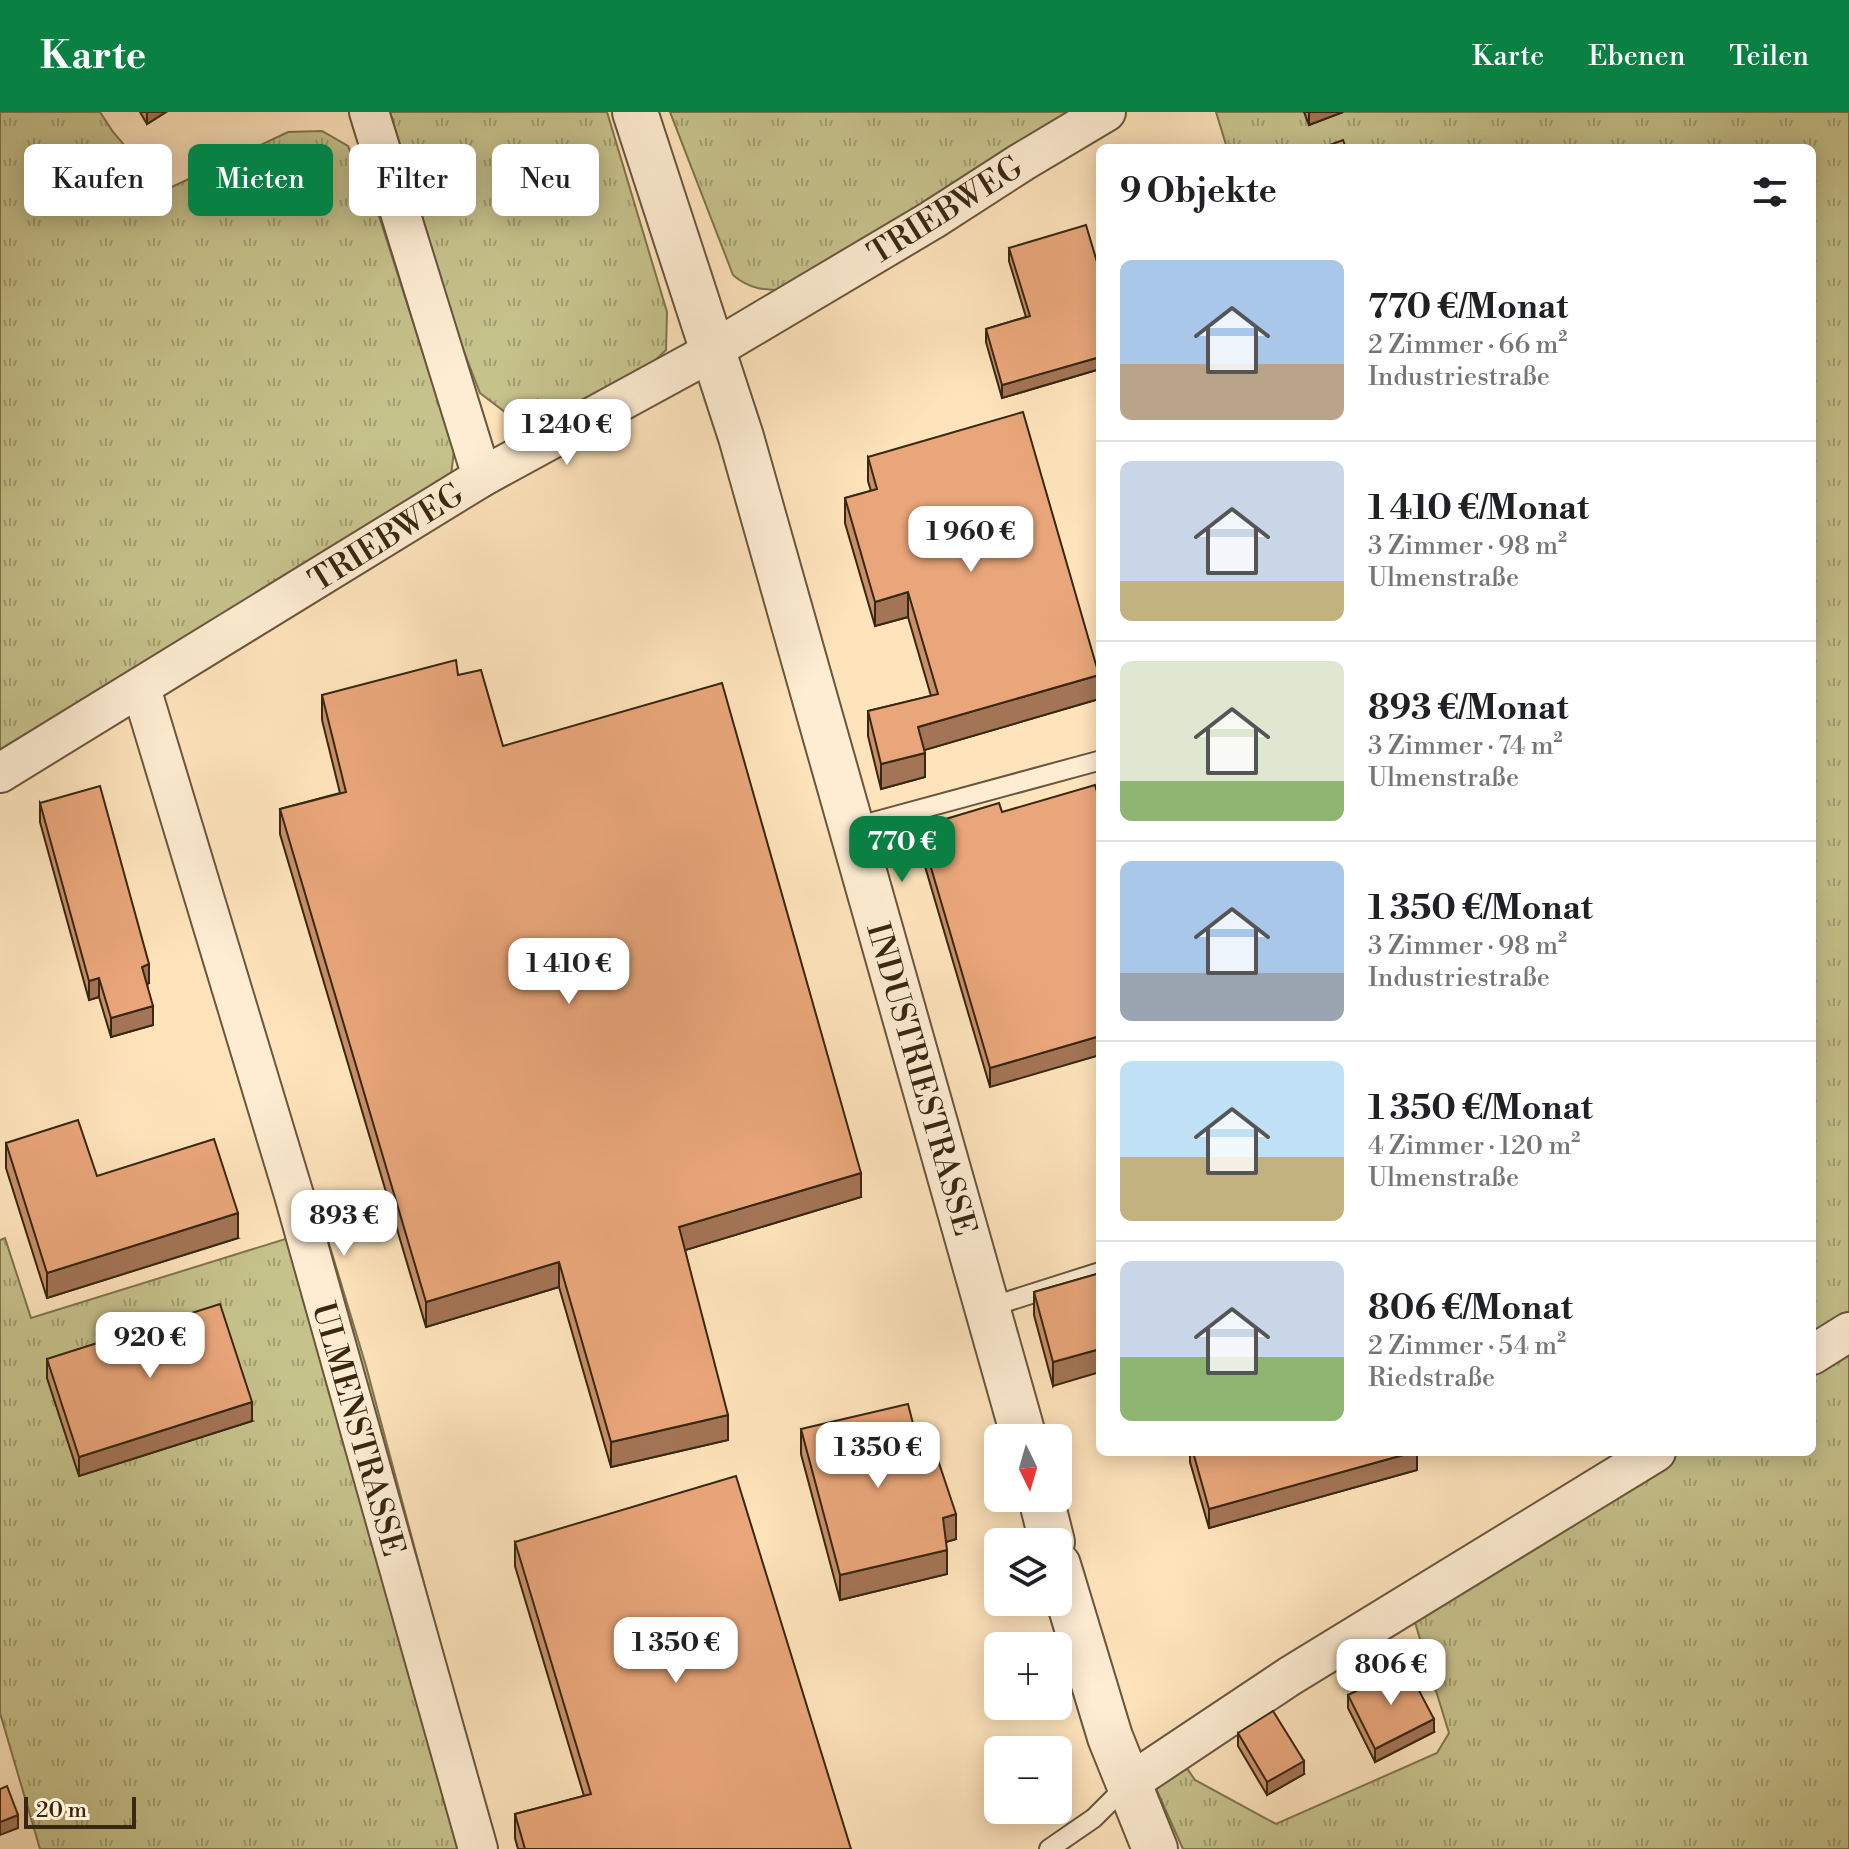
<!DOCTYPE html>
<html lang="de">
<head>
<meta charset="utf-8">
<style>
	:root { --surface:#fff; --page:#f2f2f2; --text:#202124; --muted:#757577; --line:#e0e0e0; --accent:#0b8043 }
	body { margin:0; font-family:"Libre Bodoni",serif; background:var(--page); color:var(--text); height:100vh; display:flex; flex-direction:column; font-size:30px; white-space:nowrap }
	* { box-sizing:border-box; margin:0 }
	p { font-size:26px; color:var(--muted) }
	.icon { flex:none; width:44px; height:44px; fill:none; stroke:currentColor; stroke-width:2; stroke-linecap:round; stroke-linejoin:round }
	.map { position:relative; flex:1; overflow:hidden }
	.details { position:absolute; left:1096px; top:32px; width:720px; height:1312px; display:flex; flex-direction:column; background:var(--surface); border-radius:12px; box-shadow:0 4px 20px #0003 }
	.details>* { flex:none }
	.top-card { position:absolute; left:24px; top:32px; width:760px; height:72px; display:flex; gap:16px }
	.needle { width:52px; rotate:175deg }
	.tools { position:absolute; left:984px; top:1312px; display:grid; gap:16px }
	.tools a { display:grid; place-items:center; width:88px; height:88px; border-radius:12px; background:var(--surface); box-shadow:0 4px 20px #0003; font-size:40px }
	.scale { position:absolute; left:24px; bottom:20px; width:112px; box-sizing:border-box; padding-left:8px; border:4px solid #382711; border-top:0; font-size:22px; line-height:28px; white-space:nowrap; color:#382711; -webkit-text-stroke:6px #feedd3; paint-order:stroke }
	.price { position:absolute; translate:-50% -68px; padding:0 18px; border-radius:16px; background:#fff; color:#222; font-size:26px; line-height:52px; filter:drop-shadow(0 2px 4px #0008) }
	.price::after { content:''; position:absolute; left:50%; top:48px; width:24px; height:18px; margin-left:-12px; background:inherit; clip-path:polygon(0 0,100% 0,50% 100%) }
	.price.current { background:var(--accent); color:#fff }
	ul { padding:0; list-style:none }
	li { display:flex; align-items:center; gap:24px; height:200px; padding:0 24px }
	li+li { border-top:2px solid var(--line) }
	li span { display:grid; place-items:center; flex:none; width:224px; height:160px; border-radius:12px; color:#555 }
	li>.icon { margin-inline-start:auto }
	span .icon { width:96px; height:96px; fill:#fffc; stroke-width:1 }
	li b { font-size:34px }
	h2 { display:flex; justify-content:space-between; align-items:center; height:96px; padding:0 24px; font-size:34px }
	.tag { padding:0 28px; border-radius:12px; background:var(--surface); box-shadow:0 4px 20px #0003; font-size:28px; line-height:72px }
	.tag.current { background:var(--accent); color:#fff }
	header { display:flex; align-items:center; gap:48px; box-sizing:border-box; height:112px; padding:0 40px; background:var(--accent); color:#fff }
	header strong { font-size:38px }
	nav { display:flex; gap:44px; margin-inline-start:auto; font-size:28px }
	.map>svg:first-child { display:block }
	.grass { fill:url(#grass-tufts); stroke:#7f744e; stroke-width:2 }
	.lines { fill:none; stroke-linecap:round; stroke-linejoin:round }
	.service-casing { stroke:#6a563c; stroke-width:22 }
	.minor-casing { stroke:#6a563c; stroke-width:42 }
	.tertiary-casing { stroke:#6a563c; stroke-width:48 }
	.service { stroke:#feedd3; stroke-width:18 }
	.minor { stroke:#feedd3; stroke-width:38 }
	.tertiary { stroke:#feedd3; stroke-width:44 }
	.wall { fill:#c88f69; stroke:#382711; stroke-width:2 }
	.shaded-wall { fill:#a37455; stroke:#382711; stroke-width:2 }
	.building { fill:#e9a67a; stroke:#382711; stroke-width:2 }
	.labels { text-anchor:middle; stroke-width:8; stroke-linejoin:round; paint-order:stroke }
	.street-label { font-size:32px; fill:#382711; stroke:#feedd3 }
</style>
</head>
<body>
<header>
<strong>Karte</strong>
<nav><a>Karte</a><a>Ebenen</a><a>Teilen</a></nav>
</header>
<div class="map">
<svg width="1849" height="1737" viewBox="0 0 1849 1737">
	<defs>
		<pattern id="grass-tufts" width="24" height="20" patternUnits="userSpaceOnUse" patternTransform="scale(2)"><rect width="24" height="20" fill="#c6c28c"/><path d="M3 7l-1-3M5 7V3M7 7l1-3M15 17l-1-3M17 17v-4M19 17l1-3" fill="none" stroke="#a29e71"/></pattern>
	</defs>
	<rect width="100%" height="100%" fill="#fee3bb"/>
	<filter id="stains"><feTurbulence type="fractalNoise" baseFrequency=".0025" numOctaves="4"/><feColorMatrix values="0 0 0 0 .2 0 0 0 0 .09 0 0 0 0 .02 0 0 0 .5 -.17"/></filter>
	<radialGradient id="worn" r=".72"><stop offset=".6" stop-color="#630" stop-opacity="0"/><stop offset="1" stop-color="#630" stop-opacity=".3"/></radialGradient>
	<!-- grass -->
	<g class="grass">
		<path d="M0 0H100L113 20 154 68 172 75 288 20 322 19 348 34 380 107 454 338 451 364 0 643Z"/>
		<path d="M390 0H607L667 200 666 238 648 255 565 303 542 310 505 300 480 281 461 232Z"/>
		<path d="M670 0H1082L791 178C768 178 751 179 733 163Z"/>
		<path d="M1216 0H1849V1737H1183L1154 1672 1184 1652 1195 1668 1276 1712 1437 1641 1449 1621 1413 1504 1625 1340H1812V36H1227Z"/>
		<path d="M324 1115 366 1254 495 1737H40L0 1601V1128L5 1126 31 1206Z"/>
	</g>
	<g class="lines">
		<defs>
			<g id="service">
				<path d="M851 716 1098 649 1100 650"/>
				<path d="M987 1196 1100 1160"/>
				<path d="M1049 1737 1094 1706 1127 1673"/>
			</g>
			<g id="minor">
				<path d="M369 0 482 365"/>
				<path d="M141 576 294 1083 478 1737"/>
				<path d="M0 661 482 365 691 251 932 108 1022 50 1106 0"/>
				<path d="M1812 1243 1849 1220"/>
				<path d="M1128 1672 1290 1564 1656 1340"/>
			</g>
			<g id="tertiary">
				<path d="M635 0 741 325 1024 1326"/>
				<path d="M1041 1386 1052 1430"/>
				<path d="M1058 1453 1110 1625 1155 1737"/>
			</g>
		</defs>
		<!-- service casing -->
		<use href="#service" class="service-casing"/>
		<!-- minor casing -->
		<use href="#minor" class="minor-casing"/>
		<!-- tertiary casing -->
		<use href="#tertiary" class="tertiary-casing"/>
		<!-- service -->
		<use href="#service" class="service"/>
		<!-- minor -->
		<use href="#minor" class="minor"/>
		<!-- tertiary -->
		<use href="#tertiary" class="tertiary"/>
	</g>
	<!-- wall -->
	<g class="wall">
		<path d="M140 0H166L147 12Z"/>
		<path d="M1304 0H1343L1309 13Z"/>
		<path d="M1009 136 1100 160V257L1002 286 986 230V217L1026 205 1009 149Z"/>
		<path d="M868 345 1099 587 924 638 925 665 881 677 868 624V599L931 584 908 505 875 514 845 411V386L871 379 868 369Z"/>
		<path d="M458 563 503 634 861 1085 685 1138 728 1328 611 1355 559 1175 426 1215 280 722V697L340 681 322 608V583Z"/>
		<path d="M40 691 149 871 147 872 153 913 111 925 99 885 89 888 40 710Z"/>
		<path d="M1002 700 990 975 919 734V715Z"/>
		<path d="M6 1031 97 1064 238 1126 47 1186 6 1056Z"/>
		<path d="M1100 1161 1053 1274 1034 1203V1180Z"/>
		<path d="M47 1247 252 1309 79 1364 47 1266Z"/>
		<path d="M801 1317 921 1343 956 1427 946 1430 947 1462 840 1488 801 1342Z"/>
		<path d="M1190 1340H1417V1358L1209 1416 1190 1350Z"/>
		<path d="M515 1430 851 1737H518L515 1726V1702L584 1684 515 1454Z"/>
		<path d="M1348 1583 1434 1620 1375 1650 1348 1596Z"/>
		<path d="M1238 1621 1304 1662 1267 1683 1238 1634Z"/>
	</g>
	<!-- shaded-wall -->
	<g class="shaded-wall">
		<path d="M147 0H166L147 12Z"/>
		<path d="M1309 0H1343L1309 13Z"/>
		<path d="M1100 245V257L1002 286V273Z"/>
		<path d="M908 480V505L875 514V490Z"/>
		<path d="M1099 563V587L918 640V615Z"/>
		<path d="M925 641V665L881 677V652Z"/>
		<path d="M149 852V871L142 874V855Z"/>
		<path d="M99 866V885L89 888V869Z"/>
		<path d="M153 894V913L111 925V906Z"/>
		<path d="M1100 924V943L990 975V956Z"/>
		<path d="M861 1061V1085L679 1140V1115Z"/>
		<path d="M238 1101V1126L47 1186V1161Z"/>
		<path d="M559 1150V1175L426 1215V1190Z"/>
		<path d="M1100 1237V1260L1053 1274V1250Z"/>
		<path d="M252 1290V1309L79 1364V1345Z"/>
		<path d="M728 1303V1328L611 1355V1330Z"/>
		<path d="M1414 1340H1417V1358L1209 1416V1397Z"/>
		<path d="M956 1402V1427L943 1431V1406Z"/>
		<path d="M947 1438V1462L840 1488V1463Z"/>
		<path d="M1434 1607V1620L1375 1650V1637Z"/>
		<path d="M1304 1649V1662L1267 1683V1670Z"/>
		<path d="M18 1703V1716L0 1723V1710Z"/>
	</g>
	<!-- building -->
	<g class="building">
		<path d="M1343 28 1346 36H1322Z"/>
		<path d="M1086 113 1100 160V245L1002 273 986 217 1030 204 1009 136Z"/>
		<path d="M1023 300 1099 563 918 615 925 641 881 652 868 599 938 582 908 480 875 490 845 386 877 377 868 345Z"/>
		<path d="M456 548 458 563 481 558 503 634 722 571 861 1061 679 1115 728 1303 611 1330 559 1150 426 1190 280 697 346 680 322 583Z"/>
		<path d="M1095 673 1100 690V924L990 956 919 715 999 691 1002 700Z"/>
		<path d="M100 674 149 852 142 855 153 894 111 906 99 866 89 869 40 691Z"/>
		<path d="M78 1008 97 1064 214 1027 238 1101 47 1161 6 1031Z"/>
		<path d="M1100 1161V1237L1053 1250 1034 1180Z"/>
		<path d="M220 1192 252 1290 79 1345 47 1247Z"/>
		<path d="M908 1292 921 1343 936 1342 956 1402 943 1406 947 1438 840 1463 801 1317Z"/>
		<path d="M1193 1340H1414L1209 1397Z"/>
		<path d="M736 1364 851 1737H525L515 1702 591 1682 515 1430Z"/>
		<path d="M1406 1554 1434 1607 1375 1637 1348 1583Z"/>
		<path d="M1273 1599 1304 1649 1267 1670 1238 1621Z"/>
		<path d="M7 1674 18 1703 0 1710V1677Z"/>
	</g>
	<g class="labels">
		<!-- street labels -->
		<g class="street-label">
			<text transform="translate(945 98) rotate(-32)" y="11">TRIEBWEG</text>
			<text transform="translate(386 425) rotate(-32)" y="11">TRIEBWEG</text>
			<text transform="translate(922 967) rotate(74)" y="11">INDUSTRIESTRASSE</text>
			<text transform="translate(359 1317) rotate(74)" y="11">ULMENSTRASSE</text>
		</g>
	</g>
	<rect width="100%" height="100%" filter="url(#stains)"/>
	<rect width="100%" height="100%" fill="url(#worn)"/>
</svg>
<div class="tools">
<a><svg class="needle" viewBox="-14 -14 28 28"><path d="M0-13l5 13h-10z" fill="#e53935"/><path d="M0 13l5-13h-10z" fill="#757577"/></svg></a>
<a><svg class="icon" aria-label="layers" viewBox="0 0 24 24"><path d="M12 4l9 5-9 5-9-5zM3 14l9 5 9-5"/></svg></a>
<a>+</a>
<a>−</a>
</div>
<div class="scale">20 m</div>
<b class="price" style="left:567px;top:355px">1 240 €</b>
<b class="price" style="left:971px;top:462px">1 960 €</b>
<b class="price current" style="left:902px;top:772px">770 €</b>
<b class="price" style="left:569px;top:894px">1 410 €</b>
<b class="price" style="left:344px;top:1146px">893 €</b>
<b class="price" style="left:150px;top:1268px">920 €</b>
<b class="price" style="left:878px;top:1378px">1 350 €</b>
<b class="price" style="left:676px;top:1573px">1 350 €</b>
<b class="price" style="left:1391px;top:1595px">806 €</b>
<div class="top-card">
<a class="tag">Kaufen</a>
<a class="tag current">Mieten</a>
<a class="tag">Filter</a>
<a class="tag">Neu</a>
</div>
<section class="details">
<h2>9 Objekte<svg class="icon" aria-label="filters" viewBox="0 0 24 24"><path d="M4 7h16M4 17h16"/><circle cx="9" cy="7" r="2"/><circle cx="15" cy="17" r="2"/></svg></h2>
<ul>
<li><span style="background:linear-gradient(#a9c7e8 65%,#b9a48a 0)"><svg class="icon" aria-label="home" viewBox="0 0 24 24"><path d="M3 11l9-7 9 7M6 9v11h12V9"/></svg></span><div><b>770 €/Monat</b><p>2 Zimmer · 66 m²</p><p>Industriestraße</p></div></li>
<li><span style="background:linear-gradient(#c9d6e8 75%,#c2b280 0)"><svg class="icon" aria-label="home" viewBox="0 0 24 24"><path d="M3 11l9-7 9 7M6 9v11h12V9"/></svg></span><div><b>1 410 €/Monat</b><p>3 Zimmer · 98 m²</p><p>Ulmenstraße</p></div></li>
<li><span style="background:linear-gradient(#dfe7d0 75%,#8fb573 0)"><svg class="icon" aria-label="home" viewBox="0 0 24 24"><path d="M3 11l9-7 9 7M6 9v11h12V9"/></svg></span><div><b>893 €/Monat</b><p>3 Zimmer · 74 m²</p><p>Ulmenstraße</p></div></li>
<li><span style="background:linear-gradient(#a9c7e8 70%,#9aa5b1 0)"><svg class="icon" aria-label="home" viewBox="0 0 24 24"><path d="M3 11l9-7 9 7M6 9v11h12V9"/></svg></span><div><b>1 350 €/Monat</b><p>3 Zimmer · 98 m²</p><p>Industriestraße</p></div></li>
<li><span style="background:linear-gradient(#bfe0f5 60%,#c2b280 0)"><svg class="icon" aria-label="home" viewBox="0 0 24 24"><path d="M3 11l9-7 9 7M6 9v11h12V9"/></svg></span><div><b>1 350 €/Monat</b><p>4 Zimmer · 120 m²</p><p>Ulmenstraße</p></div></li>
<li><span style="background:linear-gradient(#c9d6e8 60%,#8fb573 0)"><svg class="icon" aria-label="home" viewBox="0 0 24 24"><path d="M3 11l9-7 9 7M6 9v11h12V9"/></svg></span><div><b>806 €/Monat</b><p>2 Zimmer · 54 m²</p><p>Riedstraße</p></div></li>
</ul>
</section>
</div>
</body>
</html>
